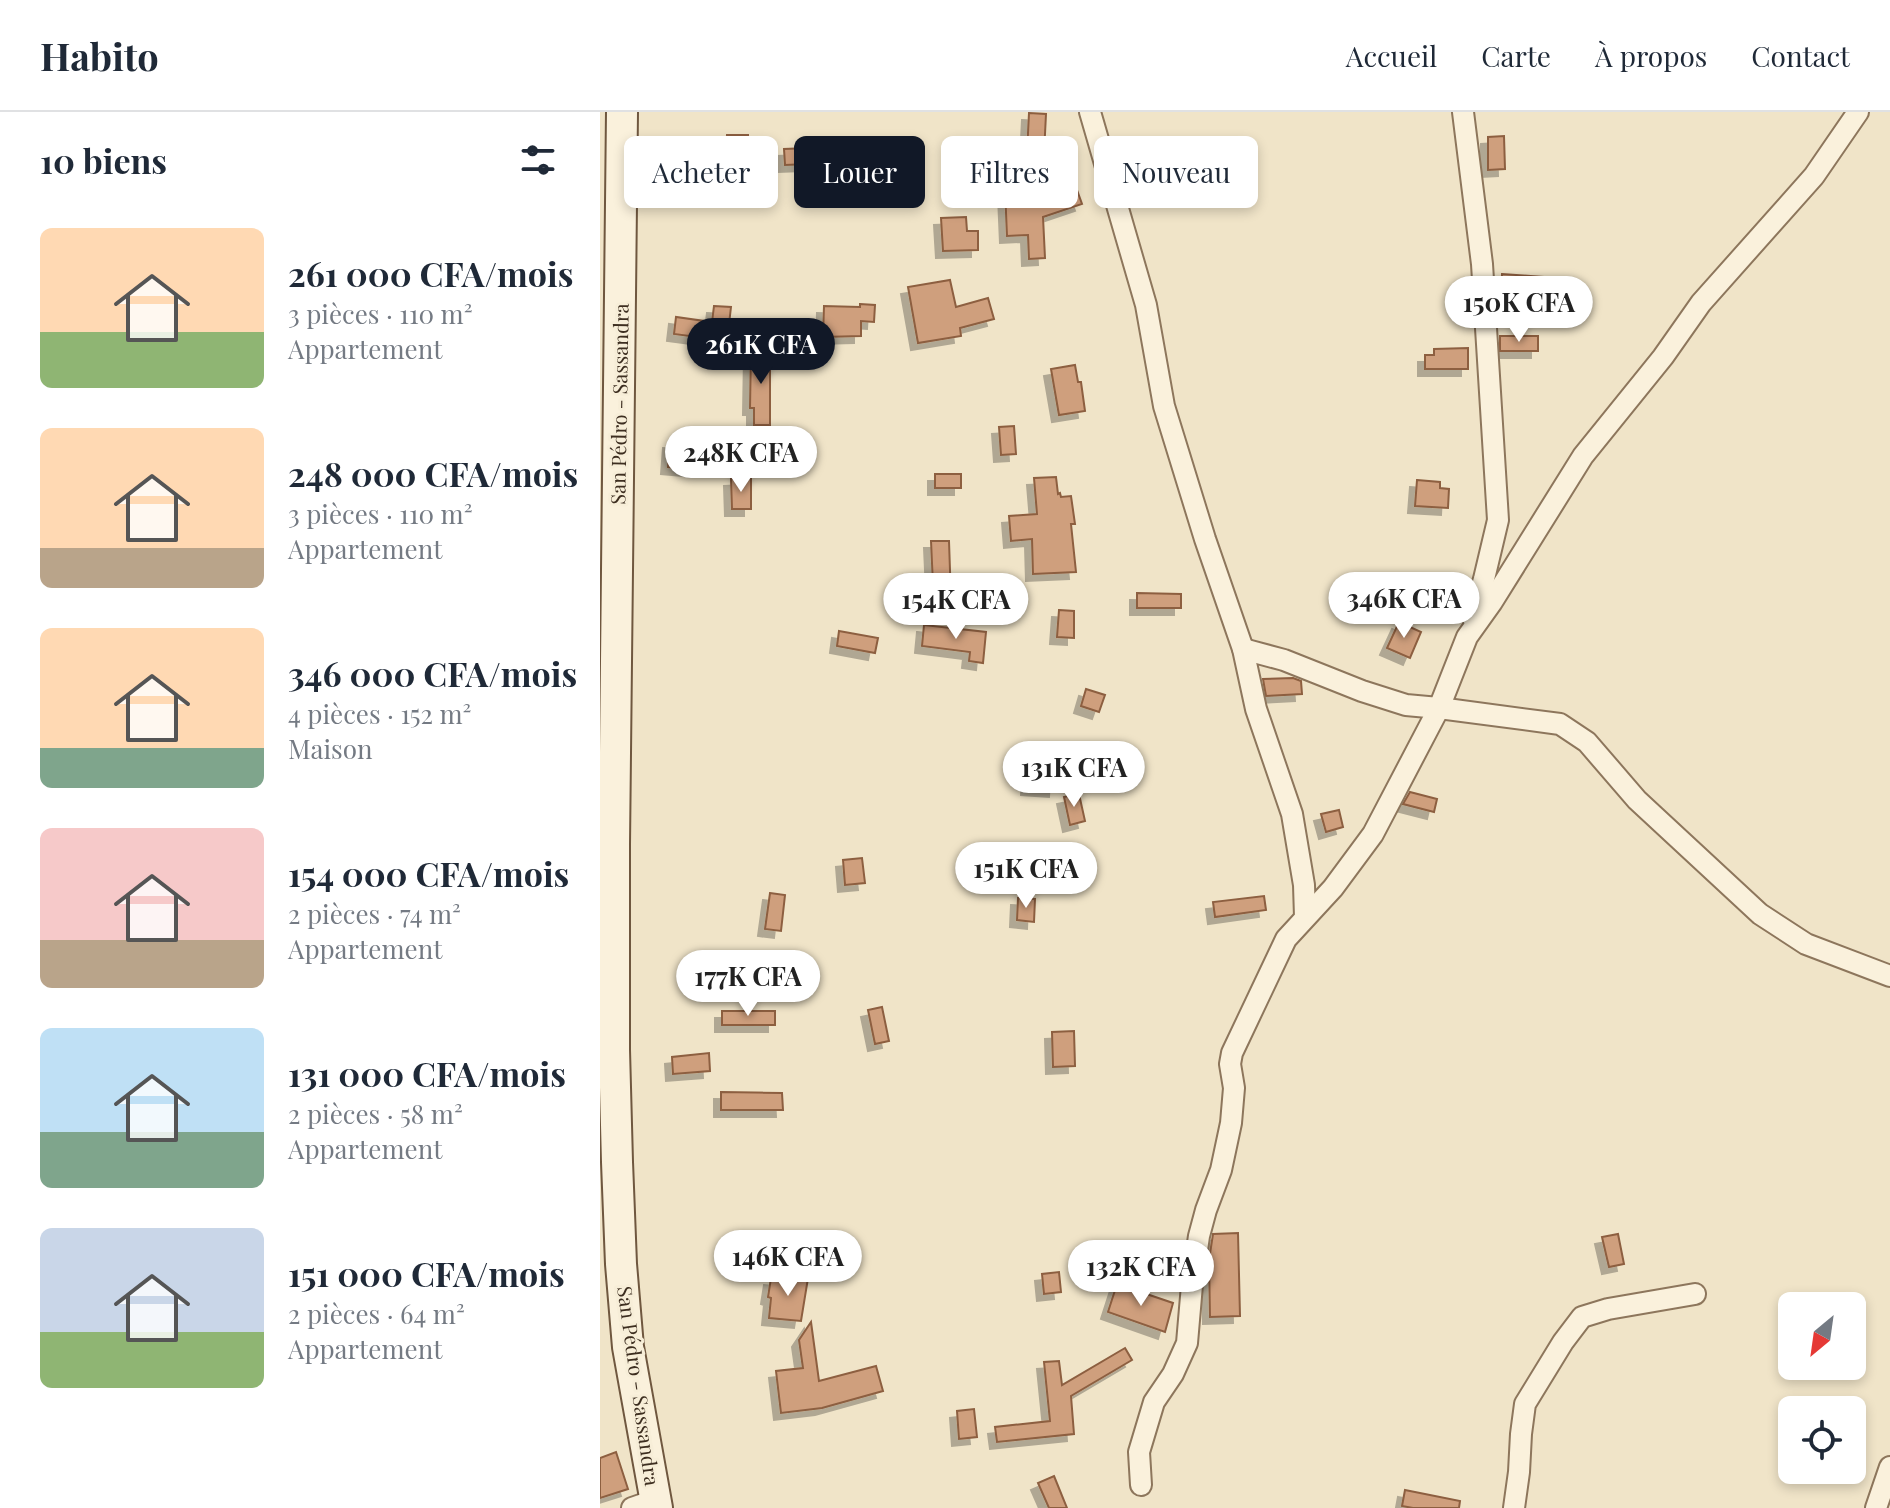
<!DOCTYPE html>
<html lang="fr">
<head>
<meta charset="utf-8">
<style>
	:root { --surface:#fff; --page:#f6f6f7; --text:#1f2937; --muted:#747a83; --line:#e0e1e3; --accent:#111827 }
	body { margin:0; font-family:"Playfair Display",serif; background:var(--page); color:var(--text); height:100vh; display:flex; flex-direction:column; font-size:30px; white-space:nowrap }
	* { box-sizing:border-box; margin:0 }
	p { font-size:26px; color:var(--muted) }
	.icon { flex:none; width:44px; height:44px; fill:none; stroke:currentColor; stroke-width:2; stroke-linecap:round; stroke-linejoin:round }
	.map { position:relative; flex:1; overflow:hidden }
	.side { display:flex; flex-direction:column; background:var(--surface); width:600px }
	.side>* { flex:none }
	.hud { position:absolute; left:24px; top:24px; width:760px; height:72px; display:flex; gap:16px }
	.needle { width:52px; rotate:209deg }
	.controls { position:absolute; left:1178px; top:1180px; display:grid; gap:16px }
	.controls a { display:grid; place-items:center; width:88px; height:88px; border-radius:12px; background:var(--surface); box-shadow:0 4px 12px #0003; font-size:40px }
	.price { position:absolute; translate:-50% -68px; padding:0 18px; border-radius:28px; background:#fff; color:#222; font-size:26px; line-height:52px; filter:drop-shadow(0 2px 4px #0008) }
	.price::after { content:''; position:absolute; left:50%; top:48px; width:24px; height:18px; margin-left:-12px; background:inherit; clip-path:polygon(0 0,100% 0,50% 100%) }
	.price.current { background:var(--accent); color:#fff }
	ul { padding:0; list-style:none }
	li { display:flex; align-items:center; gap:24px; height:200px; padding:0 40px }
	li span { display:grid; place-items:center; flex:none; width:224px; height:160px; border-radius:12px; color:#555 }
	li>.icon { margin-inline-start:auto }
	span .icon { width:96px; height:96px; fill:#fffc; stroke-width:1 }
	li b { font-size:34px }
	h2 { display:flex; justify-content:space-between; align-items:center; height:96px; padding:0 40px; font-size:34px }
	.chip { padding:0 28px; border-radius:12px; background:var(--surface); box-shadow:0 4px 12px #0003; font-size:28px; line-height:72px }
	.chip.current { background:var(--accent); color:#fff }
	header { display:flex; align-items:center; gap:48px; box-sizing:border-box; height:112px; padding:0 40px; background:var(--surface); border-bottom:2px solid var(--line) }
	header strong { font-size:38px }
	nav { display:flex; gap:44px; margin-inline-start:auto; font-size:28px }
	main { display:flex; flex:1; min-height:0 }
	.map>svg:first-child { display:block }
	.building { fill:#cf9f7d; stroke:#8d5f41; stroke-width:2; filter:url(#shadow) }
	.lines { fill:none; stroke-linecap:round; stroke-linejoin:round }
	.minor-casing { stroke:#8d765c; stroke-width:24 }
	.secondary-casing { stroke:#6f573f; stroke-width:34 }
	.minor { stroke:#faf1dc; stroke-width:20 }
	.secondary { stroke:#faf1dc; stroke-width:30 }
	.labels { text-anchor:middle; stroke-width:6; stroke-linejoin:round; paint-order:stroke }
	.street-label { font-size:20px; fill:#3d2e20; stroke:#f7eed8 }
</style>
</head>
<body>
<header>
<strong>Habito</strong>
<nav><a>Accueil</a><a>Carte</a><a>À propos</a><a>Contact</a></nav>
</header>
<main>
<section class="side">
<h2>10 biens<svg class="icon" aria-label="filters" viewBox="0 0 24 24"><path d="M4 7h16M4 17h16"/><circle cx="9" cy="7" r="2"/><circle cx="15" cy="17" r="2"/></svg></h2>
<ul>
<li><span style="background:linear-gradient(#ffd9b3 65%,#8fb573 0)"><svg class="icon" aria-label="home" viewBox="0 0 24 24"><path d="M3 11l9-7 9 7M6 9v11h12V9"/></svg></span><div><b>261 000 CFA/mois</b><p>3 pièces · 110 m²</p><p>Appartement</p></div></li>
<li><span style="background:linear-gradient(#ffd9b3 75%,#b9a48a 0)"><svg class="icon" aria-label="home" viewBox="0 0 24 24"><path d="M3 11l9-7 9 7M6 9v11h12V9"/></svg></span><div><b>248 000 CFA/mois</b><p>3 pièces · 110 m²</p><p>Appartement</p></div></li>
<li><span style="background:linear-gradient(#ffd9b3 75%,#7fa58c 0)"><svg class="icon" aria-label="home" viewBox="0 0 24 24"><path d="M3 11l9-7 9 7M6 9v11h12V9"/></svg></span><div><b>346 000 CFA/mois</b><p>4 pièces · 152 m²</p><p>Maison</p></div></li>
<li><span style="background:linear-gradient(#f6c9c9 70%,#b9a48a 0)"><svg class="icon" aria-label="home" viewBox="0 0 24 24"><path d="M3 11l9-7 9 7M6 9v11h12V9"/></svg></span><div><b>154 000 CFA/mois</b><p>2 pièces · 74 m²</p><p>Appartement</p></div></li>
<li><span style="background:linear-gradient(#bfe0f5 65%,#7fa58c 0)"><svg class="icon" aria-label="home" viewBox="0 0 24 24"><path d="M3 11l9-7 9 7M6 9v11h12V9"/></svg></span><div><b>131 000 CFA/mois</b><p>2 pièces · 58 m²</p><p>Appartement</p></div></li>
<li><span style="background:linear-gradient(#c9d6e8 65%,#8fb573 0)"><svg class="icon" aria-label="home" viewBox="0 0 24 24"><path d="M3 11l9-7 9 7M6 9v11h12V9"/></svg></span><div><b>151 000 CFA/mois</b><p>2 pièces · 64 m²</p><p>Appartement</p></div></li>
</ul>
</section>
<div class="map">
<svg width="1290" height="1396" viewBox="0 0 1290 1396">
	<defs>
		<filter id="shadow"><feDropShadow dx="-7" dy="7" stdDeviation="0" flood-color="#0004"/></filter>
	</defs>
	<rect width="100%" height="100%" fill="#f0e4c8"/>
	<!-- building -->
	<g class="building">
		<path d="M429 1 446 2 444 42 427 41Z"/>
		<path d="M127 23H148V44L126 43Z"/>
		<path d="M904 24 905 57 888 58V25Z"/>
		<path d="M208 36 209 52 185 53 184 37Z"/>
		<path d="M41 59H60L61 81 42 82Z"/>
		<path d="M473 67 482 92 443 105 445 146 429 147 428 123 407 124 405 77 461 76 460 72Z"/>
		<path d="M366 105 367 119H378V138L343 139 341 106Z"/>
		<path d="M902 162 943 165 942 188 901 186Z"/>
		<path d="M350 168 356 195 388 186 394 207 360 216 361 224 318 231 308 175Z"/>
		<path d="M260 192 275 193 274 210 261 209V224L223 225 224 194 260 195Z"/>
		<path d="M114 194 131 195 127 229 74 222 76 205 112 210Z"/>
		<rect x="900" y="224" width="38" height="15"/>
		<path d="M868 236V257H825V243H834V237Z"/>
		<path d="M151 237 170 238V313H154V296H150Z"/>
		<path d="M475 253 478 270H481L485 299 459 303 451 257Z"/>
		<path d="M414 314 416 342 401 343 399 315Z"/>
		<path d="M70 329 103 332 101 358 68 355Z"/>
		<rect x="335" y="362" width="26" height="14"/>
		<path d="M456 365 458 382 460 381 461 385 471 384 475 412H471L476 460 433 462 432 427 411 429 409 404 437 402 434 366Z"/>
		<path d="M151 366V397H132L131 367Z"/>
		<path d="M817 368 840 370V376L849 377 848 396 815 394Z"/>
		<path d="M331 429H349L351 488H330V473H333Z"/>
		<path d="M537 481 581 482V496H537Z"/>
		<path d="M459 498 474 499V526L457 525Z"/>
		<path d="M799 510 821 520 810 546 787 536Z"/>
		<path d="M324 513 386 520 383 551 369 549 370 540 322 534Z"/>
		<path d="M239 519 278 526 275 541 237 534Z"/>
		<path d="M693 566 701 569 702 582 666 584 663 567Z"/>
		<path d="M486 577 505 583 499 600 481 594Z"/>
		<path d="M429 660 457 661 456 678 428 676Z"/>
		<path d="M810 680 837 687 834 700 803 692Z"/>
		<path d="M479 682 485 709 470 713 464 685Z"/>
		<path d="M739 698 743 715 726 720 721 702Z"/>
		<path d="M262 746 265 771 245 773 243 748Z"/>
		<path d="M170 781 185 783 181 819 165 817Z"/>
		<path d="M664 784 666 798 615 805 613 790Z"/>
		<path d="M418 786 435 787 434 810 417 808Z"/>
		<path d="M282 895 289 929 275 932 268 898Z"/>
		<rect x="122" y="899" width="53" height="14"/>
		<path d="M474 919 475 954 453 955 452 920Z"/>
		<path d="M109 941 110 959 73 962 72 945Z"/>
		<path d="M121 980 182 981 183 998H121Z"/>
		<path d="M638 1121 640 1204 610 1205 609 1148 613 1122Z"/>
		<path d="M1018 1122 1024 1152 1009 1155 1002 1125Z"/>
		<path d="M459 1160 461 1180 444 1182 442 1162Z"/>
		<path d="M193 1164 208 1166 201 1209 169 1206 171 1186 168 1185 171 1166 192 1168Z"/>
		<path d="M517 1172 573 1191 565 1220 508 1200Z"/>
		<path d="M211 1210 219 1269 276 1254 283 1279 222 1296 181 1301 176 1259 203 1256 199 1228Z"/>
		<path d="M525 1236 532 1248 471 1284 474 1322 397 1330 395 1315 450 1309 444 1250 459 1249 462 1273Z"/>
		<path d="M374 1297 377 1325 359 1327 357 1299Z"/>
		<path d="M16 1340 28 1377 0 1386V1346Z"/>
		<path d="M454 1364 467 1396H449L438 1371Z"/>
		<path d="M805 1378 860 1389 859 1396H813L802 1394Z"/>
	</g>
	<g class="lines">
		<defs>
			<g id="minor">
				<path d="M490 0 546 193 564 294 605 427 643 537 656 597 692 702 704 773 705 805"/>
				<path d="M863 0 882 152 898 408 884 467 873 506"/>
				<path d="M643 537 684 548 762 579 806 593 839 596 960 612 987 630 1037 688 1160 802 1206 832 1290 864"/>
				<path d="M541 1373 539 1340 554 1290 573 1262 587 1231 592 1173 599 1124 606 1098 621 1058 631 1011 634 976 630 952 632 941 686 827 733 776 773 722 839 596 867 525 892 490 983 344 1063 245 1101 191 1214 64 1258 0"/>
				<path d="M32 1396 55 1388"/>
				<path d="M914 1396 919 1360 921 1322 925 1292 963 1230 982 1205 1008 1197 1095 1182"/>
				<path d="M1276 1396 1290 1355"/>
			</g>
			<path id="secondary" d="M22 0 14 733V938L17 1050 21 1152 28 1235 57 1396"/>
		</defs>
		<!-- minor casing -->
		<use href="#minor" class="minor-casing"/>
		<!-- secondary casing -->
		<use href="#secondary" class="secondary-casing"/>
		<!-- minor -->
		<use href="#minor" class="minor"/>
		<!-- secondary -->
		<use href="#secondary" class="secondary"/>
	</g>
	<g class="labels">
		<!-- street labels -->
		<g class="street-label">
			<text transform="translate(20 292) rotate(-89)" y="7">San Pédro - Sassandra</text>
			<text transform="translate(38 1274) rotate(82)" y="7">San Pédro - Sassandra</text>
		</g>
	</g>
</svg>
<div class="controls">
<a><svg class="needle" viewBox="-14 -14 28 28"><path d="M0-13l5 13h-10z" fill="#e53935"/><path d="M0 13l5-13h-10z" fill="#747a83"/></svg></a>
<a><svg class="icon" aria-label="locate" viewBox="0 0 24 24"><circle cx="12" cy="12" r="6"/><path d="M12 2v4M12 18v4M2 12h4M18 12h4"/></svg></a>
</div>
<b class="price" style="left:919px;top:232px">150K CFA</b>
<b class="price current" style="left:161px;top:274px">261K CFA</b>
<b class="price" style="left:141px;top:382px">248K CFA</b>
<b class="price" style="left:804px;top:528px">346K CFA</b>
<b class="price" style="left:356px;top:529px">154K CFA</b>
<b class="price" style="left:474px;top:697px">131K CFA</b>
<b class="price" style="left:426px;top:798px">151K CFA</b>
<b class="price" style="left:148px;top:906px">177K CFA</b>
<b class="price" style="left:188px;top:1186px">146K CFA</b>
<b class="price" style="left:541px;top:1196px">132K CFA</b>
<div class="hud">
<a class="chip">Acheter</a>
<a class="chip current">Louer</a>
<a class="chip">Filtres</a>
<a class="chip">Nouveau</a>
</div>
</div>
</main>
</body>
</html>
